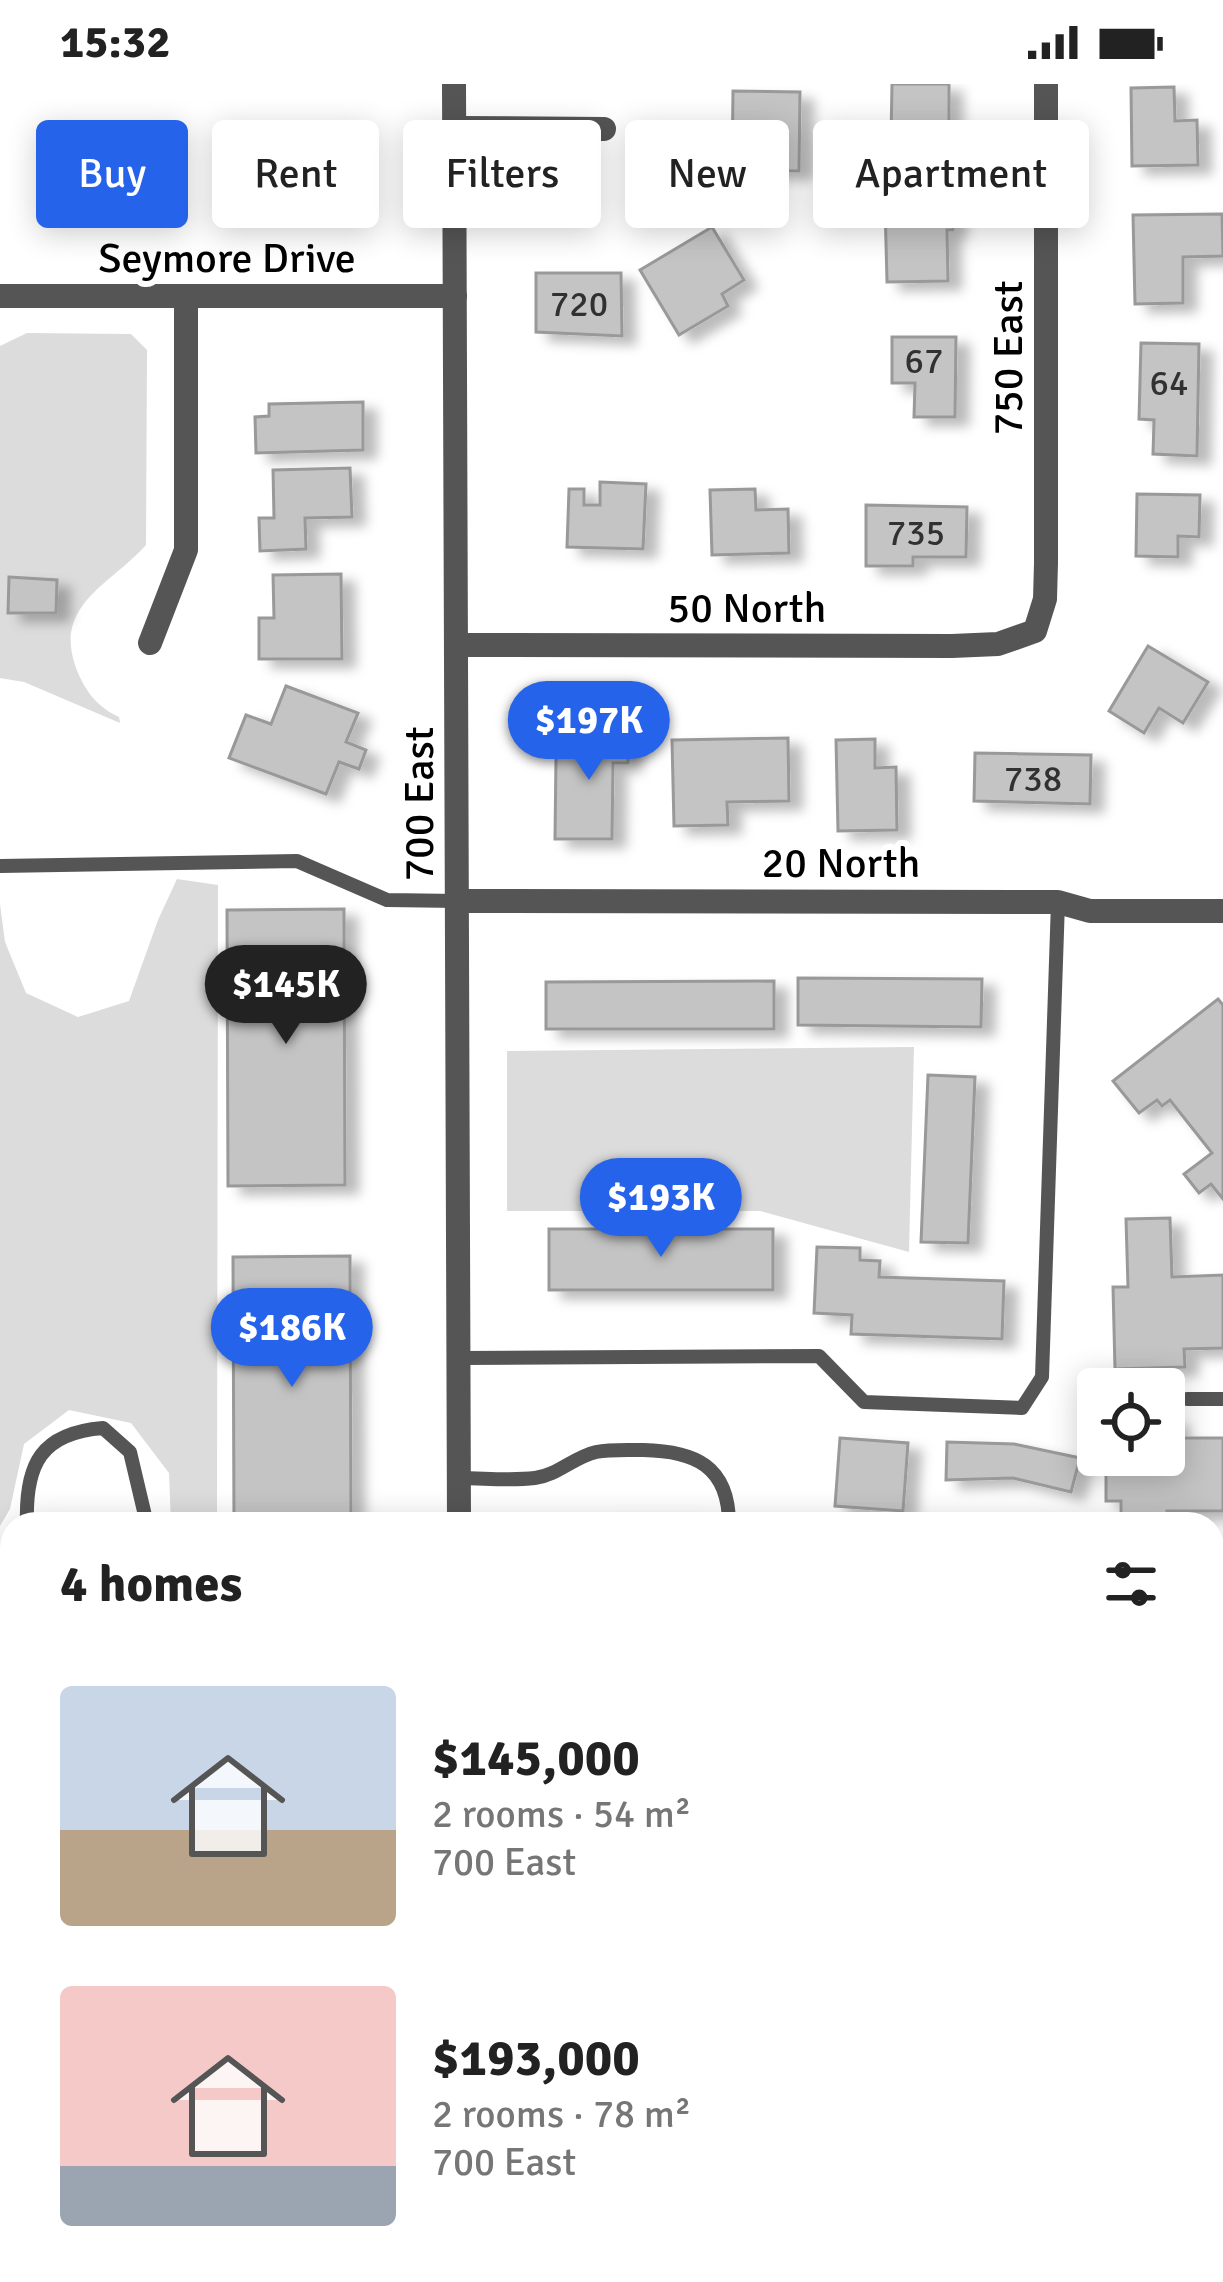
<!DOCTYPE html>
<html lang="en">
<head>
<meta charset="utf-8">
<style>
	:root { --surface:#fff; --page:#f6f6f6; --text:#222; --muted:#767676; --accent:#2563eb }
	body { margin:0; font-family:Signika,sans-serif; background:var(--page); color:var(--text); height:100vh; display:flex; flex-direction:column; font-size:45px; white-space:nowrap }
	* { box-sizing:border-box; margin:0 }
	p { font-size:39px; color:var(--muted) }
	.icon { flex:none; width:66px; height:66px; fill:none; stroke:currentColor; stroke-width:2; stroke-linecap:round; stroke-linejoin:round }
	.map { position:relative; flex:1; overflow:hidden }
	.details { position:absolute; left:0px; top:1428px; width:1224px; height:771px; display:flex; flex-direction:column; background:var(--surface); border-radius:36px 36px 0 0; box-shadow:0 6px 30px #0003 }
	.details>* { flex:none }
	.banner { position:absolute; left:36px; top:36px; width:1152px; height:108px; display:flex; gap:24px }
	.controls { position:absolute; left:1077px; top:1284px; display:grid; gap:24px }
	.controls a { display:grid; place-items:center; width:108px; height:108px; border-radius:12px; background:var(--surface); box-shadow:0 6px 30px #0003; font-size:60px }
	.price { position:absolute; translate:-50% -102px; padding:0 27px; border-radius:42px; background:var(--accent); color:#fff; font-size:39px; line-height:78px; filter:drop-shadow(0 3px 6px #0008) }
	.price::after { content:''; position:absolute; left:50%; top:72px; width:36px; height:27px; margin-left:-18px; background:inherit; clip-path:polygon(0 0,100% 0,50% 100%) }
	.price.current { background:#222; color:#fff }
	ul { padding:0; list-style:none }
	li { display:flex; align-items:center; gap:36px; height:300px; padding:0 60px }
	li span { display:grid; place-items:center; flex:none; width:336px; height:240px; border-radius:12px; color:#555 }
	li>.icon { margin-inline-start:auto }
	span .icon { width:144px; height:144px; fill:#fffc; stroke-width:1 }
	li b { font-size:51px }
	h2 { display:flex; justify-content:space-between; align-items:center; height:144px; padding:0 60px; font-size:51px }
	.pill { padding:0 42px; border-radius:12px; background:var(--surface); box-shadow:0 6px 30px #0003; font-size:42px; line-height:108px }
	.pill.current { background:var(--accent); color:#fff }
	.status { display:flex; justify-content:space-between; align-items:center; height:84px; padding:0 60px; background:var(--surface); direction:ltr }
	.status svg { height:33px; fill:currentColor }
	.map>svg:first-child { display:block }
	.green { fill:#dcdcdc }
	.building { fill:#c4c4c4; stroke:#999; stroke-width:3; filter:url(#shadow) }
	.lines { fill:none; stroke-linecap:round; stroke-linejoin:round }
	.service { stroke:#555; stroke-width:14 }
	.minor { stroke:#555; stroke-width:24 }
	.tertiary { stroke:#555; stroke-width:24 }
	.secondary { stroke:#222; stroke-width:24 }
	.labels { text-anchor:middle; stroke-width:12; stroke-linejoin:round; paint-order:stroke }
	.number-label { font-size:36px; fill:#313131 }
	.street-label { font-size:42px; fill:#000; stroke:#fff }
</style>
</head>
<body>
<div class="status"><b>15:32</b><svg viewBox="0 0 49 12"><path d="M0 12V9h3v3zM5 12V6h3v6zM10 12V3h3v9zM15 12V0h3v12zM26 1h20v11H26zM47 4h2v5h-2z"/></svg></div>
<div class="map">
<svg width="1223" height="2198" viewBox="0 0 1223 2198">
	<defs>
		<filter id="shadow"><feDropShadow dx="13" dy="8" stdDeviation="6" flood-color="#0004"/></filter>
	</defs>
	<rect width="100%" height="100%" fill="#fff"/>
	<!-- green -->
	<g class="green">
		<path d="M27 249 131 250 147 266 146 461C110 501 53 521 76 584 85 607 97 623 119 633L120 639 24 598 0 594V262Z"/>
		<path d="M177 795 218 801 217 1440H171L169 1389 131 1339 69 1326 24 1360 10 1425 0 1442V820L5 858 26 909 78 933 129 917 158 836Z"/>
		<path d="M914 963 909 1168 760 1127H507V967Z"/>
	</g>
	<!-- building -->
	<g class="building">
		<path d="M892 0H949V54H891Z"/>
		<path d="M1174 3 1175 37 1197 36 1198 81 1132 82 1131 4Z"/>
		<path d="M733 7 800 8 799 87 732 86Z"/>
		<path d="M952 79 953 146H947L948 197 887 198 885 121H910L909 80Z"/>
		<path d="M1222 130 1223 172 1183 173V219L1135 220 1133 131Z"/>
		<path d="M712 143 744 196 722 210 728 222 679 251 640 186Z"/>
		<path d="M536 189H621L622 252 536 248Z"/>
		<path d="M892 253H956L955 333H914L915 299H892Z"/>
		<path d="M1141 259 1199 260 1197 372 1153 370 1154 336 1139 335Z"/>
		<path d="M363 318V366L256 369 255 333 269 332V320Z"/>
		<path d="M350 384 352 433 305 434 306 465 260 467 259 434H274L273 386Z"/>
		<path d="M600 398 646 400 643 465 567 463 569 405H584V421H600Z"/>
		<path d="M755 405 756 426 788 425 789 469 712 471 710 406Z"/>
		<path d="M1137 410 1200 411 1199 453 1178 452V473L1136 472Z"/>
		<path d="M866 421 967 423 966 473H913V482H866Z"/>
		<path d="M341 490 342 575H259V534H274L273 491Z"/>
		<path d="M9 493 57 496 56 529H8Z"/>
		<path d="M1148 562 1208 598 1183 639 1159 624 1144 649 1109 627Z"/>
		<path d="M286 602 358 629 346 658 366 666 359 685 339 678 326 710 229 674 246 631 271 640Z"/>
		<path d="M573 643H629L628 679H613L612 755H555L556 672 572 673Z"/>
		<path d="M788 654 789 717 727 718 728 741 674 742 672 656Z"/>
		<path d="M875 655V684L896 683 897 746 838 747 836 656Z"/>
		<path d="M975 669 1091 671 1090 720 974 717Z"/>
		<path d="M344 825 345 1101 228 1102 227 826Z"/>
		<path d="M798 894 982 895 981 943 798 941Z"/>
		<path d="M774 897V945H546V898Z"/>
		<path d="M1218 915 1223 921V1115L1211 1100 1199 1109 1184 1090 1212 1069 1170 1016 1162 1022 1157 1016 1139 1029 1113 997Z"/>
		<path d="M928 991 975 993 968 1159 921 1158Z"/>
		<path d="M1170 1134 1172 1193 1223 1191V1264L1184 1265 1185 1283 1115 1285 1113 1203H1128L1126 1135Z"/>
		<rect x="549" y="1145" width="224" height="61"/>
		<path d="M817 1163 860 1164V1176L880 1177 879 1193 1004 1197 1002 1255 851 1250 852 1231 814 1229Z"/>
		<path d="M350 1172 351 1440H234L233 1173Z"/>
		<path d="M1164 1335H1175V1354H1223V1427H1167V1440H1121V1417H1106V1371H1164Z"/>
		<path d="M840 1354 908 1359 903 1427 835 1422Z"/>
		<path d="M947 1358 1014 1360 1080 1374 1071 1408 1013 1394 946 1396Z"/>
		<path d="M684 1432 685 1440H549V1435Z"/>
		<path d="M1212 1535H1220L1222 1618H1212Z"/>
		<rect x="15" y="2187" width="348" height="11"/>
		<rect x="561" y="2187" width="217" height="11"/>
	</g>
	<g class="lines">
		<!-- service -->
		<g class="service">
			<path d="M0 782 297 777 387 816 458 817"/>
			<path d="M460 1274 819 1272 864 1318 1022 1324 1042 1293 1058 818"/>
			<path d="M1187 1315H1223"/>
			<path d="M459 1394C484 1394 510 1397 535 1394 558 1391 574 1373 596 1368 611 1365 627 1366 643 1366 695 1367 729 1382 729 1440"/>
			<path d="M27 1440C25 1380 41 1349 103 1344L130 1368 147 1440"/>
			<path d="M0 1483H12"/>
			<path d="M534 2198V2187"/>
		</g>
		<!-- minor -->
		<g class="minor">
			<path d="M454 44 604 45"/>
			<path d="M0 212H455"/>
			<path d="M150 559 186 466V212"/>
			<path d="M456 561 952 562 998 560 1035 547 1045 515 1046 479V0"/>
			<path d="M458 817 1058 818 1090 827H1223"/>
		</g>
		<!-- tertiary -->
		<g class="tertiary">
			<path d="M454 0 459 1440"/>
			<path d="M453 2198V2187"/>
		</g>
		<!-- secondary -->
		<g class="secondary">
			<path d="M0 1703 12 1707"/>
			<path d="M1212 1736H1223"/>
		</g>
	</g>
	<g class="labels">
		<!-- number labels -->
		<g class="number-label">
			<text x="579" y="232">720</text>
			<text x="924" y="289">67</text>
			<text x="1169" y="311">64</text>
			<text x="916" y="461">735</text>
			<text x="1033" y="707">738</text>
		</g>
		<!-- street labels -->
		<g class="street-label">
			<text x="227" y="188">Seymore Drive</text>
			<text transform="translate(1007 274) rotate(-90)" y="15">750 East</text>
			<text x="747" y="538">50 North</text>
			<text transform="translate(418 720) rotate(-90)" y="15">700 East</text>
			<text x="841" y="793">20 North</text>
		</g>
	</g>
</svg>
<div class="controls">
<a><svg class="icon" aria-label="locate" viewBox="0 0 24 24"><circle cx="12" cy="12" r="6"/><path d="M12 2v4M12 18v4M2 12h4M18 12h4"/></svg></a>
</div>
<b class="price" style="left:589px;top:699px">$197K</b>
<b class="price current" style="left:286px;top:963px">$145K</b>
<b class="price" style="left:661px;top:1176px">$193K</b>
<b class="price" style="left:292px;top:1306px">$186K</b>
<div class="banner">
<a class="pill current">Buy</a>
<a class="pill">Rent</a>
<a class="pill">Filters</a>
<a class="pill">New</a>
<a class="pill">Apartment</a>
</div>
<section class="details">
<h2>4 homes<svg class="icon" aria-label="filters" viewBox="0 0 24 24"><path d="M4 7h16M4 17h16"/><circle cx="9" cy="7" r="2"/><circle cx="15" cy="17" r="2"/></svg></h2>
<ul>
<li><span style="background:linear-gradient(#c9d6e8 60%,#b9a48a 0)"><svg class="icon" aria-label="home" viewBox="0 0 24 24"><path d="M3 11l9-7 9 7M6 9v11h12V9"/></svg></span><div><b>$145,000</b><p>2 rooms · 54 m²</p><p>700 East</p></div></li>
<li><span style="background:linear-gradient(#f6c9c9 75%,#9aa5b1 0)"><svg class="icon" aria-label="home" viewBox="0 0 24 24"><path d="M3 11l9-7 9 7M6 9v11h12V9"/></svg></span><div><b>$193,000</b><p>2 rooms · 78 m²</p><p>700 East</p></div></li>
</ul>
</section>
</div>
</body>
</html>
